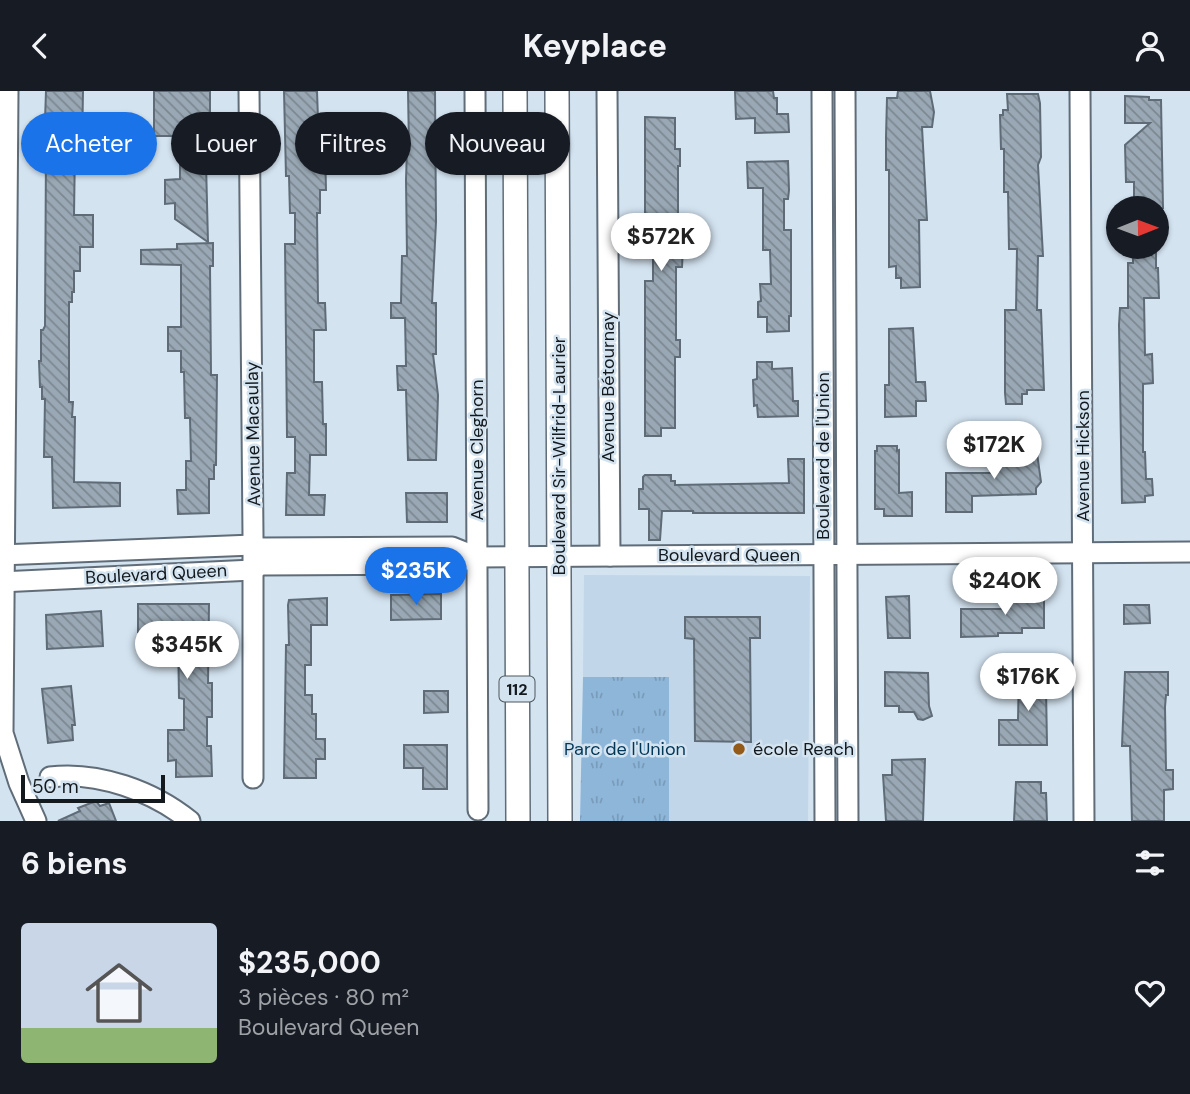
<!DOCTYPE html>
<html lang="fr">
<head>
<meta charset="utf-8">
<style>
	:root { --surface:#171b24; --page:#242831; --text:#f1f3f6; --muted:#9ea1a6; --line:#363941; --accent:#1a73e8 }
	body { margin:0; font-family:"DM Sans",sans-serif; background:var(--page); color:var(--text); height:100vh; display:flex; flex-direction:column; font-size:26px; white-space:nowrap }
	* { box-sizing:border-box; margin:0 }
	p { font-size:23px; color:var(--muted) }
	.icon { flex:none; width:38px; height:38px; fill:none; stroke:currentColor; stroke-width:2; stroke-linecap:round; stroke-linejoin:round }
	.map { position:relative; height:730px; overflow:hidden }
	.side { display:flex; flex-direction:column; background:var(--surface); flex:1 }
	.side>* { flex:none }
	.guide { position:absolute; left:21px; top:21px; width:700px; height:63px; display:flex; gap:14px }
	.needle { width:46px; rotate:89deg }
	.tools { position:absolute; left:1106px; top:105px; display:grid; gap:14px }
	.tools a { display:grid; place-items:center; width:63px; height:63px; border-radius:50%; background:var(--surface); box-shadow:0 2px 5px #0004; font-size:35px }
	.scale { position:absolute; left:21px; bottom:18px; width:144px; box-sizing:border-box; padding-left:7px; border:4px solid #13191d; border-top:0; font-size:19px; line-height:24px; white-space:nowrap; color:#13191d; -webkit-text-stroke:5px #d3e3f0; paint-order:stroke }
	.price { position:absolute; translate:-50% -60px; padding:0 16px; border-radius:24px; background:#fff; color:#222; font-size:23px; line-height:46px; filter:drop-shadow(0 2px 4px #0008) }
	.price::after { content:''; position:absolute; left:50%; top:42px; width:21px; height:16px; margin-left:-10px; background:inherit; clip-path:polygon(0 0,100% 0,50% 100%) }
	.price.current { background:var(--accent); color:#fff }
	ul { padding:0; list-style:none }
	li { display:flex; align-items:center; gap:21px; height:175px; padding:0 21px }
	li+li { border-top:2px solid var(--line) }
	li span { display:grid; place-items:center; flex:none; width:196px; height:140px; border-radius:7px; color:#555 }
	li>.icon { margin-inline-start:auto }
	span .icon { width:84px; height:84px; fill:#fffc; stroke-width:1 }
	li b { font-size:30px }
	h2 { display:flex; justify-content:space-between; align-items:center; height:84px; padding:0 21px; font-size:30px }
	.tag { padding:0 24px; border-radius:32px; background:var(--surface); box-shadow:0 2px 5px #0004; font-size:24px; line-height:63px }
	.tag.current { background:var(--accent); color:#fff }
	header { display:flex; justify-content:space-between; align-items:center; height:91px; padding:0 21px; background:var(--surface); font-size:32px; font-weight:700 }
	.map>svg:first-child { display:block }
	.built { fill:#c1d6e9 }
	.grass { fill:url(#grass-tufts) }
	.building { fill:url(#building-back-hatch); stroke:#5f6c78; stroke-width:2 }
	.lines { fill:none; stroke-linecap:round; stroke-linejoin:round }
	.minor-casing { stroke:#606d79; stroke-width:23 }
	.major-casing { stroke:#606d79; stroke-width:26 }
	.minor { stroke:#fff; stroke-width:19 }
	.major { stroke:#fff; stroke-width:23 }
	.poi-dot { fill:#945a17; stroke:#d3e3f0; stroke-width:2.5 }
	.labels { text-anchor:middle; stroke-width:5; stroke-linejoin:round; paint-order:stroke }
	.shield { fill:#d3e3f0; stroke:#4d565c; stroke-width:2 }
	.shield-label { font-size:16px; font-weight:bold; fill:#13191d }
	.street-label { font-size:18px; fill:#13191d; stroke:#d3e3f0 }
	.park-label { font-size:18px; fill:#013657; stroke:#d3e3f0 }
	.poi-label { font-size:18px; fill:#13191d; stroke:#d3e3f0; text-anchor:start }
</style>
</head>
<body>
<header><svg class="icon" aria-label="back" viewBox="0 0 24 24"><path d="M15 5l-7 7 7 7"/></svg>Keyplace<svg class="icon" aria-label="person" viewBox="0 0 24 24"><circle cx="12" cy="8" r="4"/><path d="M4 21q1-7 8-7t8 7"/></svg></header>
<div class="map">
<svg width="1190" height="730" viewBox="0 0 1190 730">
	<defs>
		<pattern id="grass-tufts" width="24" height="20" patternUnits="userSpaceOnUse" patternTransform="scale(1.75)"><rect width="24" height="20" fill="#8db6d9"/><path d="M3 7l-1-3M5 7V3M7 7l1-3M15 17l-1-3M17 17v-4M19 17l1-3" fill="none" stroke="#799cba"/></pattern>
		<pattern id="building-back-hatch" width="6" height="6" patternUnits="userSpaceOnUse" patternTransform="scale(1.75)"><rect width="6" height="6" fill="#99a8b4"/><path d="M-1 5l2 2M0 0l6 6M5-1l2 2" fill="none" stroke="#7c8892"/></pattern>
	</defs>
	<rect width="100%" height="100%" fill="#d3e3f0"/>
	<!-- built -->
	<path class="built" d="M584 484 810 485 808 730H669V586H583Z"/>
	<!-- grass -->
	<path class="grass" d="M583 586H669V730H580Z"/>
	<!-- building -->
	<g class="building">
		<path d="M46 0H83L82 58H75L74 124H93V156H80V180H74V201H72V211H69V311H73L72 326H75L74 391 120 392V415L53 417 52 366H44L45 308H42V296H40L39 270H41V239H43L45 235 46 58H44Z"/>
		<path d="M154 0H210V72H206L208 151 175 128V112L165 113V89L180 88V45H154Z"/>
		<path d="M284 0H317L319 56H325L326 99H320V122H317L318 212H325L326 239H314V291H322L323 333H326V364H310L309 404H325L324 424H286L287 382H295V346H287L285 153H295V122H290L289 85H286Z"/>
		<path d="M408 0H435L436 131 432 212H436V263H433L438 304 436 369H408L406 299H398L397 275H406L405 227H391V212H401L402 165H407L406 89 407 57H409Z"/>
		<path d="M735 0H773L774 7H777V23H788L789 41 755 42V27L736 28Z"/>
		<path d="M898 0H930L934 21 932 36H922L927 129H919L920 196 901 197V187H896V175L889 176V79H886V46L887 7H897Z"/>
		<path d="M1007 3H1038L1040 12 1041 66 1038 74 1043 165H1038L1037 219H1041L1044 299H1027V303H1022V313H1006L1005 302V219H1016L1017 158H1009L1008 101H1004V58H1001L1000 24H1003V19H1008Z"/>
		<path d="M1125 5 1149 6V9H1161L1163 117H1134V91H1126L1125 54 1150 32H1125Z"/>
		<path d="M645 26 675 27V58H680V75H678V138H683V157L682 176H676V249H680V266H675V337H661V345H645V190H653V157H645Z"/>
		<path d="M788 70 789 99 788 108H784V139H791V225H789V240L767 241V226H758V211L761 210 760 193H771L770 159H763V97H748L747 71Z"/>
		<path d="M213 152V175H210L211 284H217L216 374H214V388H209V422L178 423 177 399H186V370H191L190 327H185L184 281H181V260H168V236H181V174L141 173V159L177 158V153Z"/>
		<path d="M1133 156H1156V177H1158L1159 207H1144L1145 264 1152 263 1153 292 1143 293V361H1145L1146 388H1152L1153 404 1145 405V411L1122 412 1119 234 1120 217H1128V172H1133Z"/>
		<path d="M913 237 916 291H925L926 310H916V325L885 326V294H889V238Z"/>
		<path d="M757 271H772V278L792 277 793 310H798V325L758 326 757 314 754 315 753 289 757 288Z"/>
		<path d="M877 355H897V360L899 359V402L912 401V425H884V418H875V360H877Z"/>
		<path d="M1004 361 1037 362 1041 391 1036 397V403L972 405V421H946V382H997V363Z"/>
		<path d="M788 368H804V422H693V420H662L660 449H649V418H639V398H643V386L645 384H671V390H675V394L789 392Z"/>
		<path d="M406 402H447V431H407Z"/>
		<path d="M1018 502H1044V537H1022V542H998V545L961 546V518H1003V511H1018Z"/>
		<path d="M441 503V528L391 529V504Z"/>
		<path d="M909 505 910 547H888L886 506Z"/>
		<path d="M327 507V534H311V574H305V604H312V623H316V648H325V668H316V687H284L286 554H289L288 514 289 509Z"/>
		<path d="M138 513H209L208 592H212V626H207V655H211L212 685 176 686V669L168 670V639H184V608L179 607 178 541H138Z"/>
		<path d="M1124 514H1149L1150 532 1124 533Z"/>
		<path d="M101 520 103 555 47 558 46 524Z"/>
		<path d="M685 526H760V547H750L751 651 695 650 694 548 685 547Z"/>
		<path d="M1019 580H1044V597H1046L1047 654H999V629H1018Z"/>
		<path d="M885 581 928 582 929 615 932 625 923 629 918 628 914 621H899V615H885Z"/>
		<path d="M1125 581H1168V604H1166L1165 616 1166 679H1173V698L1164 699V730H1132L1130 655H1122Z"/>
		<path d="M71 595 75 634H72L73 649 48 652 42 598Z"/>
		<path d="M424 600H448V621L424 622Z"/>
		<path d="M404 654H447V698H423V677H404Z"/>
		<path d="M925 668 923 730H886L883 684H892V669Z"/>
		<path d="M1016 691H1041V702H1046L1047 730H1014Z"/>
		<path d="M96 710 100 715 109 712 116 730H58L80 720 78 717Z"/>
	</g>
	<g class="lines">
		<defs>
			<g id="minor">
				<path d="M8 0 3 642 19 692 36 730"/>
				<path d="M249 0 253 445V687"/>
				<path d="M475 0 478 719"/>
				<path d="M607 0 610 465"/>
				<path d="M822 0 825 730"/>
				<path d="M845 0 848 730"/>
				<path d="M1080 0 1084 730"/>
				<path d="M0 464 253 454 261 457 452 456 477 466"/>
				<path d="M0 491 253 479 261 474 453 473 477 466 1190 461"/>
				<path d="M50 686C98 680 153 700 190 730"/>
			</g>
			<g id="major">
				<path d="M515 0 518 730"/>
				<path d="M557 0 560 730"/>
			</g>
		</defs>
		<!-- minor casing -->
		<use href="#minor" class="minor-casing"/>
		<!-- major casing -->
		<use href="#major" class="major-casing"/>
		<!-- minor -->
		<use href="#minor" class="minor"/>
		<!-- major -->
		<use href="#major" class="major"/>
	</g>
	<!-- markers -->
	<circle class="poi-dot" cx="739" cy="658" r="7"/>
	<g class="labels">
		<!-- shield labels -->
		<rect class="shield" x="499.5" y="585.5" width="35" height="25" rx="5"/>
		<g class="shield-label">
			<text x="517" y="604">112</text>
		</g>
		<!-- street labels -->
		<g class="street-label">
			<text transform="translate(608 296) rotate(-90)" y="6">Avenue Bétournay</text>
			<text transform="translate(253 343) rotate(-91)" y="6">Avenue Macaulay</text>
			<text transform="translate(477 359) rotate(-90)" y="6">Avenue Cleghorn</text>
			<text transform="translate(559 365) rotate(-90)" y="6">Boulevard Sir-Wilfrid-Laurier</text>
			<text transform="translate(823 365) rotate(-90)" y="6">Boulevard de l'Union</text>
			<text transform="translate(1083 365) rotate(-90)" y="6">Avenue Hickson</text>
			<text x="729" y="470">Boulevard Queen</text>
			<text transform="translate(156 483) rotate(-3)" y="6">Boulevard Queen</text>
		</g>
		<!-- park labels -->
		<g class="park-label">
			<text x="625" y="664">Parc de l'Union</text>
		</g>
		<!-- poi labels -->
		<g class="poi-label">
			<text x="753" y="664">école Reach</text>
		</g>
	</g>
</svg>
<div class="tools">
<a><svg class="needle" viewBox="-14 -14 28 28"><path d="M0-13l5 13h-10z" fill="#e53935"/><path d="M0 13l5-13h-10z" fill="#9ea1a6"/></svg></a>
</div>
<div class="scale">50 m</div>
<b class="price" style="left:661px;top:182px">$572K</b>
<b class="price" style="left:994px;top:390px">$172K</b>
<b class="price current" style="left:416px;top:516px">$235K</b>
<b class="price" style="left:1005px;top:526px">$240K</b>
<b class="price" style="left:187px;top:590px">$345K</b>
<b class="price" style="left:1028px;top:622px">$176K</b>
<div class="guide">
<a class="tag current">Acheter</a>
<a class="tag">Louer</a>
<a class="tag">Filtres</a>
<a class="tag">Nouveau</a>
</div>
</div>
<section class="side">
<h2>6 biens<svg class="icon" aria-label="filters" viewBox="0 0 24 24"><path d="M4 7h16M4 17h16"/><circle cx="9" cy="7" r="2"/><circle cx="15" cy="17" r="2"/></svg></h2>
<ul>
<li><span style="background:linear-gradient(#c9d6e8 75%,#8fb573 0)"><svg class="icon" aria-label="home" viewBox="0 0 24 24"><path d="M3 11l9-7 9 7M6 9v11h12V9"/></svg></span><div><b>$235,000</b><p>3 pièces · 80 m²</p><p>Boulevard Queen</p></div><svg class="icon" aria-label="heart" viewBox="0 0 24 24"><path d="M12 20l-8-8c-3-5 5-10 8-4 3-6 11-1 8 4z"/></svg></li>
</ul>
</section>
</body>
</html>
